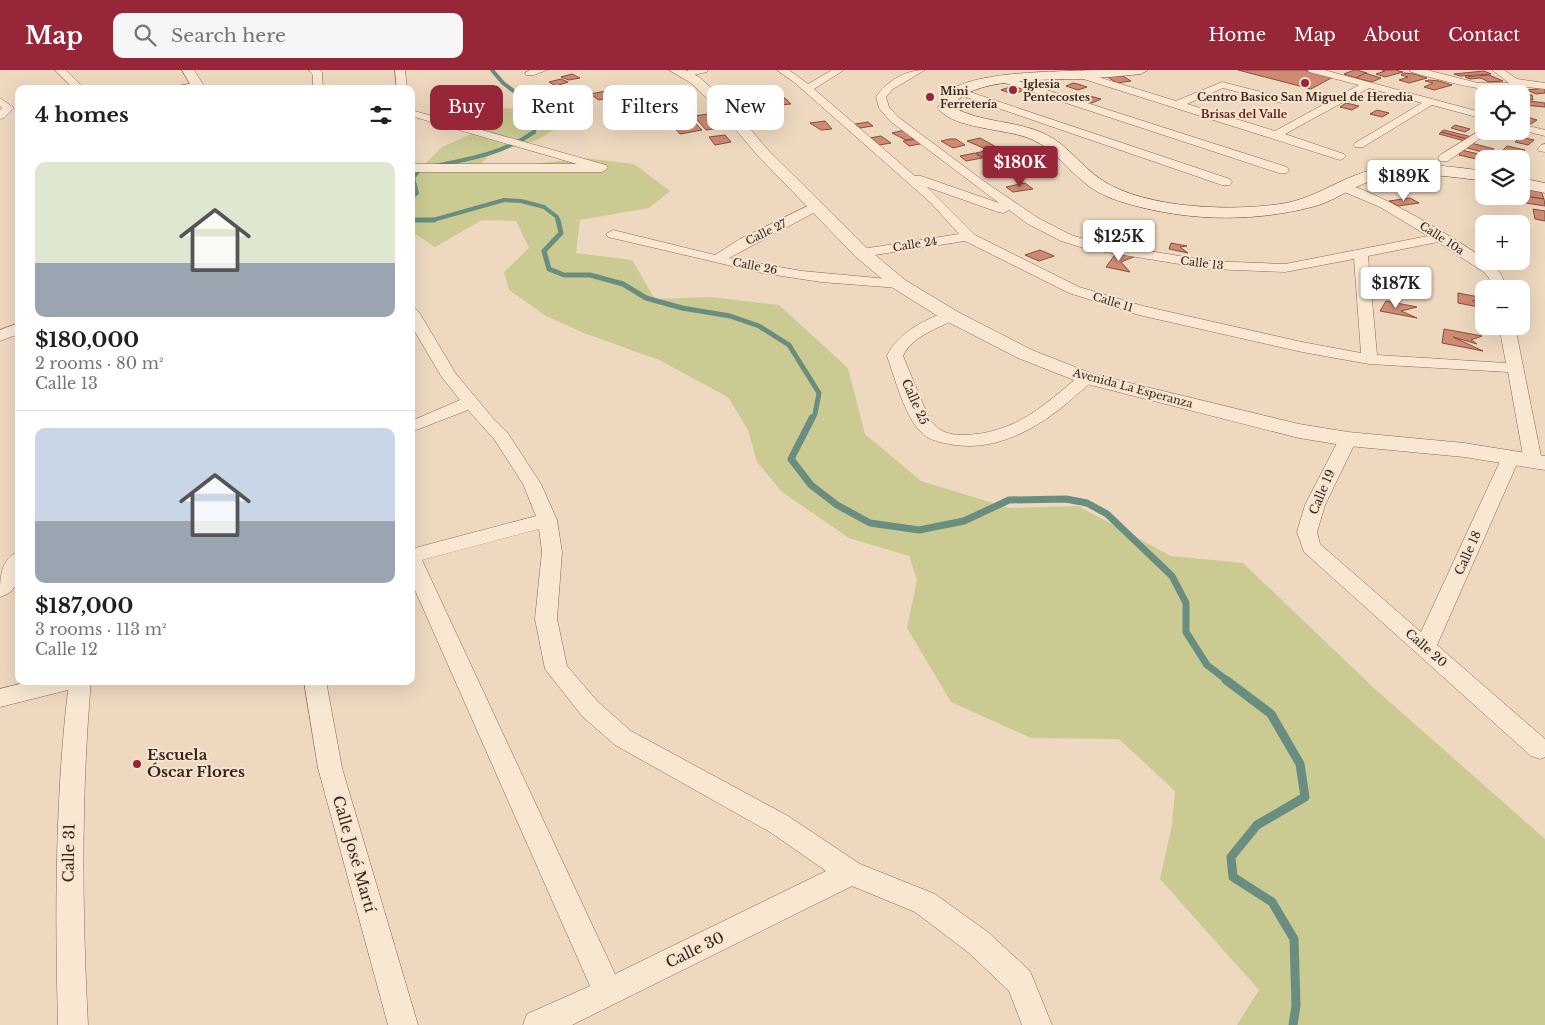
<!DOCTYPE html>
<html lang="en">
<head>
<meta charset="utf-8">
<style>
	:root { --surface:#fff; --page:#f6f6f6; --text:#202124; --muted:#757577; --line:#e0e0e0; --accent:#972639 }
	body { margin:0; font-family:"Libre Baskerville",serif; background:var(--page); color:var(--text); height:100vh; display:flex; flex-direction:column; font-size:19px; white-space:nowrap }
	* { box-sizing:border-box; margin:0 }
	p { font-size:16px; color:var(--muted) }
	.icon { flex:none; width:28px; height:28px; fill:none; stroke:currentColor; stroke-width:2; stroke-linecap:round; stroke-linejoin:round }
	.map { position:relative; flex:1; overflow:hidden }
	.details { position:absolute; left:15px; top:15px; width:400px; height:600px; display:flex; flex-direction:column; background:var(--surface); border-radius:10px; box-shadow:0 5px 20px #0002 }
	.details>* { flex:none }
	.banner { position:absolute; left:430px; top:15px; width:475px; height:45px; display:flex; gap:10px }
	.tools { position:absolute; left:1475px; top:15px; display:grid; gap:10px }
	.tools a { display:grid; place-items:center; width:55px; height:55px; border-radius:10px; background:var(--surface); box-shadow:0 5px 20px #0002; font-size:25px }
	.price { position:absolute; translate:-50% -42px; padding:0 11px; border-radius:5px; background:#fff; color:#222; font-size:16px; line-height:32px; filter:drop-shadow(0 1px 2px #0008) }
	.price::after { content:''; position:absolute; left:50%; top:30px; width:15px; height:11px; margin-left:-8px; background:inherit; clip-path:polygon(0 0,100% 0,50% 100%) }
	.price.selected { background:var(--accent); color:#fff }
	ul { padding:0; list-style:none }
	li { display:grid; align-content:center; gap:10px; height:265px; padding:0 20px }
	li+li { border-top:1px solid var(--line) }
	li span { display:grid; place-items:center; height:155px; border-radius:10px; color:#555 }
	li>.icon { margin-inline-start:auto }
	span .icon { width:90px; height:90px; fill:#fffc; stroke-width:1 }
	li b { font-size:21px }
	h2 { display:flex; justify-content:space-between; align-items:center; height:60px; padding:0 20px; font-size:21px }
	.pill { padding:0 18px; border-radius:10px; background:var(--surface); box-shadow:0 5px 20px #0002; font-size:18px; line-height:45px }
	.pill.selected { background:var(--accent); color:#fff }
	header { display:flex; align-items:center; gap:30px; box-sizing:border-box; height:70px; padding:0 25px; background:var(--accent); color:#fff }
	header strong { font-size:24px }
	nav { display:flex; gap:28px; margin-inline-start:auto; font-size:18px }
	.search { width:350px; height:45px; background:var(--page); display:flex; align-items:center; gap:12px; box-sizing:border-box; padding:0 18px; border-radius:10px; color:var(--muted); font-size:19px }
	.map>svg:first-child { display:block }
	.green { fill:#ccca93 }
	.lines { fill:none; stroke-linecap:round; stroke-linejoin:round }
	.stream-far3 { stroke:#698e7f; stroke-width:4 }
	.stream-far2 { stroke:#698e7f; stroke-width:5 }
	.stream-far1 { stroke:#698e7f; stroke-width:7 }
	.stream { stroke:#698e7f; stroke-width:9 }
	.building { fill:#ce8a73; stroke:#874e3c }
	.minor-casing { stroke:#876957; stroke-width:1 }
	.tertiary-casing { stroke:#876957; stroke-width:1 }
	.secondary-casing { stroke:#694a3a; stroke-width:1 }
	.minor { fill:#f9e7d2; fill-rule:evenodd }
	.tertiary { fill:#f9e7d2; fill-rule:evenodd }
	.secondary { fill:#f9e7d2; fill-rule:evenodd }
	.poi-dot { fill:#972639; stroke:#f6e4ce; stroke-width:2 }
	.labels { text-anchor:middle; stroke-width:4; stroke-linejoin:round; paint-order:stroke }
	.far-poi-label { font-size:11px; font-weight:bold; fill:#36241c; stroke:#f6e4ce; text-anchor:start }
	.far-neighbourhood-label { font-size:11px; font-weight:bold; fill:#641e1a; stroke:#f6e4ce }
	.far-street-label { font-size:11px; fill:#36241c; stroke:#f6e4ce }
	.street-label { font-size:12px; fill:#36241c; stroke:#f6e4ce }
	.near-poi-label { font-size:15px; font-weight:bold; fill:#36241c; stroke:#f6e4ce; text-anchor:start }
	.near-street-label { font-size:15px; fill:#36241c; stroke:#f6e4ce }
</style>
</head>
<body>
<header>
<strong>Map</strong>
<div class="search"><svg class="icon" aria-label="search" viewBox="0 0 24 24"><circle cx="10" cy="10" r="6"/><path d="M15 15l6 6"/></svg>Search here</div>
<nav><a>Home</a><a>Map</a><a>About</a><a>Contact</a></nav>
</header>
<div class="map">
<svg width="1545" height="955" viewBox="0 0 1545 955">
	<rect width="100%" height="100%" fill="#eed8bf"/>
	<!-- green -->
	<path class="green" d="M494 38 542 39 562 55 535 71 492 82 475 101 585 88 634 94 670 121 649 138 580 150 576 183 632 190 655 229 709 227 779 235 848 298 865 364 921 411 1009 438 1078 436 1171 486 1243 493 1375 619 1545 769V955H1237L1259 920 1160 809 1172 755 1175 721 1119 669 1031 668 951 632 907 558 917 510 909 486 849 468 782 422 757 392 748 360 728 327 659 290 584 263 546 246 509 220 504 202 529 178 516 151 482 150 435 177 411 161V103L422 97 442 77 471 64 461 53Z"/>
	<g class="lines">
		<!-- stream-far3 -->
		<g class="stream-far3">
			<path d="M435 96C470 89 504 83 534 62L537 48 533 39 528 32 503 13 492 0"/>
			<path d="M411 128 417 123 413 108 419 100 424 98"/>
			<path d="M411 150H433L504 130 521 131 544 137 557 147 558 151"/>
		</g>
		<!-- stream-far2 -->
		<g class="stream-far2">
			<path d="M411 150H434"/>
			<path d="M558 150 561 163 544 181 549 199 564 205H590L623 214 646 228 682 238 730 246 759 256 789 275 819 323 815 344 812 349"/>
		</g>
		<!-- stream-far1 -->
		<path class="stream-far1" d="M812 348 791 389 811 415 837 435 870 453 919 460 964 451 1009 430 1066 429 1087 433 1107 444 1172 506 1186 533V562L1207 595 1228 611"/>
		<!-- stream -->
		<path class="stream" d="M1226 610 1271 644 1300 694 1305 727 1257 755 1231 787 1233 807 1272 832 1294 869 1296 936 1293 955"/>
	</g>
	<!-- building -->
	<g class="building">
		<path d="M1238 0H1304L1333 7 1311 19Z"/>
		<path d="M1354 0H1357L1367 3 1356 8 1344 4Z"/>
		<path d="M1382 0H1396L1403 2 1385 7 1376 4 1385 1Z"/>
		<path d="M1484 1 1491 4 1460 6 1454 4Z"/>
		<path d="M1365 3 1381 8 1372 12 1356 8Z"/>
		<path d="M1404 3 1414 4 1427 8 1409 13 1399 10 1408 7 1401 5Z"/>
		<path d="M572 4 580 8 569 10 561 7Z"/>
		<path d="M1121 5 1131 11 1117 13 1106 6Z"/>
		<path d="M1489 5 1503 11 1489 12 1481 8 1470 9 1465 7Z"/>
		<path d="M561 9 568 12 556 16 549 12Z"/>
		<path d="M1429 10 1439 11 1452 15 1434 20 1424 17 1433 13 1425 11Z"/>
		<path d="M1073 13 1078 14 1087 17 1078 20 1066 16Z"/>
		<path d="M1013 16 1025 20 1013 24 1001 20Z"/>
		<path d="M575 17 582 21 570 25 563 21Z"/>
		<path d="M1545 18V23L1536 24 1527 20Z"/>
		<path d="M762 19 766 24 738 27 735 22Z"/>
		<path d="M606 21 615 27 599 30 590 24Z"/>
		<path d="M1508 22 1532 25 1533 30 1521 28V24H1509Z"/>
		<path d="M1090 26 1101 29 1092 33 1081 29Z"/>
		<path d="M785 28 791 34 779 35 773 29Z"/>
		<path d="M1521 30 1545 33V37L1523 35Z"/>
		<path d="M1346 33 1359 36 1352 40 1340 37Z"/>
		<path d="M1377 40 1389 43 1382 47 1370 44Z"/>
		<path d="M715 43 727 57 706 60 694 46Z"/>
		<path d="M1521 45 1537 50 1531 54 1521 51Z"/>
		<path d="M689 47 702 60 680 64 668 50Z"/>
		<path d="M825 51 832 59 821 60 810 53Z"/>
		<path d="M868 52 873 56 860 58 855 54Z"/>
		<path d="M1455 55 1470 59 1465 62 1451 58Z"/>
		<path d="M905 60 916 68 906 70 892 63Z"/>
		<path d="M1444 60 1472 67 1467 69 1441 62Z"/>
		<path d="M1441 62 1467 69 1465 71 1439 64Z"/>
		<path d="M725 65 731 72 715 75 709 67Z"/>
		<path d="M881 66 891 73 879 75 870 68Z"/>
		<path d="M1520 67 1534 70 1528 75 1515 72Z"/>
		<path d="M980 68 998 78 988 80 967 71Z"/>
		<path d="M918 69 925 73 909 76 903 71Z"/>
		<path d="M950 69H956L965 75 953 78 941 71Z"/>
		<path d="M1471 73 1494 79 1490 84 1467 78Z"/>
		<path d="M1507 76 1525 80 1521 84 1503 80Z"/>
		<path d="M1461 80 1492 87 1491 89H1484V91L1459 85Z"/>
		<path d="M985 81 988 83 998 81 1005 85 986 89 976 83Z"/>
		<path d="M975 83 982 88 966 91 960 86Z"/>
		<path d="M1025 113 1033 119 1013 122 1006 117Z"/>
		<path d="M1521 118 1541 121 1544 129 1523 126Z"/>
		<path d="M1494 126H1508L1517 132 1503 133Z"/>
		<path d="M1523 126 1544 129 1545 136 1526 133Z"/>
		<path d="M1410 128 1419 133 1398 136 1389 131Z"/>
		<path d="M1533 139 1545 141V151L1535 149Z"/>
		<path d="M1171 173 1187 176 1180 177 1188 183 1169 179Z"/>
		<path d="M1040 180 1054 186 1039 191 1025 185Z"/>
		<path d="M1117 182 1136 186 1121 192 1130 202 1106 197Z"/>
		<path d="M1458 223 1484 228 1472 231 1484 238 1458 233Z"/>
		<path d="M1386 231 1417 237 1401 241 1417 248 1380 241Z"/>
		<path d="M1444 259 1482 266 1471 270 1477 274 1453 267 1483 281 1442 273Z"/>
	</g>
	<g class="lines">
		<defs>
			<g id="minor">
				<path d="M55 0H66L85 19H74Z"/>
				<path d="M309 0H320L322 2 323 19H313V5Z"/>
				<path d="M395 0H405L407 19H397Z"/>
				<path d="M530 0H547L534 5H526L525 3Z"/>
				<path d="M689 0H708L707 2 685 7 680 4Z"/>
				<path d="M777 0H789L808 14 832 0H844L814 19 915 106H921L999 133 890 51 879 38 876 27C887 11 905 0 925 0L893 19 886 27 889 37 898 47 985 112 1038 148 1071 165 1094 172 1210 191 1285 194 1428 166 1380 137 1342 121 1340 118 1342 115C1361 110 1481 183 1496 198 1502 204 1504 211 1506 219H1492L1489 208 1485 203 1438 172 1368 186 1377 285 1506 293 1499 256H1515L1542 391 1539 395 1533 397 1527 395 1524 391 1508 302 1369 294 1302 282 1139 245 1069 223 965 171 862 187 857 186 855 183 857 180 862 179 959 164 931 133 795 13ZM927 117 998 142 1003 143 1009 140 1028 154 1061 171 1087 179 1210 199 1285 202 1354 189 1361 283 1302 272 1143 236 1079 217 975 165Z"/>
				<path d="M1308 0H1324L1484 43V49L1432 35 1363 77H1355L1353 75 1355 73 1422 33 1369 18 1285 64 1344 84 1346 86 1344 88 1340 90 1077 7 1076 5 1077 3H1085L1176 31 1222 12 1285 28 1286 30 1281 33 1223 18 1187 34 1275 61 1359 15 1309 2Z"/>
				<path d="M1410 0H1427L1478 13H1509L1492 0H1504L1517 9 1545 13V19L1518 16C1506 30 1430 7 1411 2Z"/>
				<path d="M1006 7 1287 97 1289 100 1287 103H1279L1002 12V8Z"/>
				<path d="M198 12 202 13 203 15 202 17 173 19 174 17Z"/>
				<path d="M958 18 1230 109 1232 112 1230 115H1222L954 23 953 21 954 19Z"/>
				<path d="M0 28 14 38 4 48 0 49V40L2 38 0 36Z"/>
				<path d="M411 40 606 95 608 98 602 102H411V94H577L411 46Z"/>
				<path d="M1521 54 1545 60V66L1521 60Z"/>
				<path d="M1484 58V61H1489L1488 63 1448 91H1440L1438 88 1440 85Z"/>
				<path d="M1545 74V82L1539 81 1537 79 1541 75Z"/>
				<path d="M816 132 822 136 821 139 729 188 802 201 899 210 904 211 906 214 904 217 899 218 821 212 762 203 608 167 606 164 613 160 715 185 740 169Z"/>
				<path d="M411 238 416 239 419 242 456 304 492 347 507 362 541 414 557 450 562 482 557 549 567 596 598 632 631 661 788 746 860 794 935 824 989 863 1030 901 1052 955H1022L1009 921 969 883 915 842 852 816 572 955H523L527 944 590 916 411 511V479L536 446 523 414 494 369 468 340 411 362V351L460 330 441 306 411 255ZM539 459 542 482 535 549 545 599 582 646 615 675 770 762 826 801 615 904 422 490Z"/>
				<path d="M951 241 956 243 959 246 956 249C938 258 911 267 903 286L928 346C936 361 948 365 963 365 1014 364 1044 336 1080 305H1092L1094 308C1089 316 1079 322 1072 329 1037 359 993 385 944 373 936 371 927 369 921 362 904 345 895 308 887 286 897 263 928 247 951 241Z"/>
				<path d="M19 253V264L0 271V260Z"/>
				<path d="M1348 364 1354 365 1357 369 1325 435 1317 462 1320 474 1421 562 1502 387 1505 383 1511 381 1517 383 1520 387 1437 575 1545 669V687L1540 689 1531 686 1304 482 1297 462 1305 435 1339 369 1342 365Z"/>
				<path d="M31 611H91C81 726 82 840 88 955H58C55 843 55 732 68 620L0 637V619Z"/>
				<path d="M304 611H326L342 698 418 955H388L318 698Z"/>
			</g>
			<g id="tertiary">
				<path d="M182 0H194L206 19H193Z"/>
				<path d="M669 0H685L699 7 728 33 769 81 868 179 905 210 958 242 1032 280 1093 304 1299 354 1348 362 1464 373 1545 386V400L1464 387 1348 376 1299 368 1079 312 1018 288 944 250 893 218 856 187 759 87 718 39 691 13Z"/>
				<path d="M19 482C19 501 22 521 0 527 0 509 0 488 19 482Z"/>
			</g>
			<g id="secondary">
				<path d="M1094 0H1148L1141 4C1121 6 1100 8 1080 9 1050 10 967 7 953 37 981 53 1014 50 1043 63 1068 74 1080 96 1102 110 1145 139 1236 142 1286 133 1312 128 1332 114 1356 105 1396 90 1443 95 1484 101V111C1448 106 1406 100 1371 111 1350 118 1333 132 1312 137 1250 153 1183 151 1122 132 1109 128 1095 122 1085 113 1067 99 1055 80 1033 70 1009 58 953 60 938 38 940 34 942 28 945 24 971 0 1059 2 1094 0Z"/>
				<path d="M1521 108 1545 113V123L1521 118Z"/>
			</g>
		</defs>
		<!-- minor casing -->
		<use href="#minor" class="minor-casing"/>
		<!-- tertiary casing -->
		<use href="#tertiary" class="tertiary-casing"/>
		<!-- secondary casing -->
		<use href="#secondary" class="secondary-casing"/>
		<!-- minor -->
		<use href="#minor" class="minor"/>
		<!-- tertiary -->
		<use href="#tertiary" class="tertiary"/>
		<!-- secondary -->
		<use href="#secondary" class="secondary"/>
	</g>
	<!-- markers -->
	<g class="poi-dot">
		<circle cx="1305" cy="13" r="5"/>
		<circle cx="1013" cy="20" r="5"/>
		<circle cx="930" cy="27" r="5"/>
		<circle cx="137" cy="694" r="5"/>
	</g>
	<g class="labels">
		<!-- far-poi labels -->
		<g class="far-poi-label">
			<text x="1023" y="18">Iglesia<tspan x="1023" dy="13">Pentecostes</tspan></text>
			<text x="940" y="25">Mini<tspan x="940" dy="13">Ferretería</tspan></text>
			<text x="1305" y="31" text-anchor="middle">Centro Basico San Miguel de Heredia</text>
		</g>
		<!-- far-neighbourhood labels -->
		<g class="far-neighbourhood-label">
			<text x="1244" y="48">Brisas del Valle</text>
		</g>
		<!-- far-street labels -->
		<g class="far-street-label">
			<text transform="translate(766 162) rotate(-26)" y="4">Calle 27</text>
			<text transform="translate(1442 168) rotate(33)" y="4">Calle 10a</text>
			<text transform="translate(915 174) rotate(-9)" y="4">Calle 24</text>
			<text transform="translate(1202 193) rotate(7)" y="4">Calle 13</text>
			<text transform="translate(755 196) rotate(11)" y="4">Calle 26</text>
			<text transform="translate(1113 232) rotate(17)" y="4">Calle 11</text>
			<text transform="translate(1133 318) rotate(15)" y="4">Avenida La Esperanza</text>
		</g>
		<!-- street labels -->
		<g class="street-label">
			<text transform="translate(915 332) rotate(66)" y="4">Calle 25</text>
			<text transform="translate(1322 422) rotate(-67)" y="4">Calle 19</text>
			<text transform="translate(1468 483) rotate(-66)" y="4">Calle 18</text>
			<text transform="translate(1426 578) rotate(41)" y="4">Calle 20</text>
		</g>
		<!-- near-poi labels -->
		<g class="near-poi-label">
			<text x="147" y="690">Escuela<tspan x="147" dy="17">Óscar Flores</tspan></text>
		</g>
		<!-- near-street labels -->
		<g class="near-street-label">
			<text transform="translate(69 783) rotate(-89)" y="5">Calle 31</text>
			<text transform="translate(354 784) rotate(74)" y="5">Calle José Martí</text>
			<text transform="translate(695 880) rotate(-26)" y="5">Calle 30</text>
		</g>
	</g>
</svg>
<div class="tools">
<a><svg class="icon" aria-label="locate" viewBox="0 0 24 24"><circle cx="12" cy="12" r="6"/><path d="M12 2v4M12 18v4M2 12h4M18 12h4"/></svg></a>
<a><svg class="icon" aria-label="layers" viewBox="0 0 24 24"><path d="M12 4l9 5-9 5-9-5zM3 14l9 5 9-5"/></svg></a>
<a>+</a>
<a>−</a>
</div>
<b class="price selected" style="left:1020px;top:118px">$180K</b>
<b class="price" style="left:1404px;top:132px">$189K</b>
<b class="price" style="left:1119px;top:192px">$125K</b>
<b class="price" style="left:1396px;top:239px">$187K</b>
<div class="banner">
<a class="pill selected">Buy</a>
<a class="pill">Rent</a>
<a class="pill">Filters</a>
<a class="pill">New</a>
</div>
<section class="details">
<h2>4 homes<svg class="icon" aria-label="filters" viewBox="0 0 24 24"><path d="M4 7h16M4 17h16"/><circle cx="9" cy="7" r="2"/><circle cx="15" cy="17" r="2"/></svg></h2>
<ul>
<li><span style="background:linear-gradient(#dfe7d0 65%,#9aa5b1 0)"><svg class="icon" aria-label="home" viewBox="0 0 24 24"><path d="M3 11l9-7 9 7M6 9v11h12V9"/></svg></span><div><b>$180,000</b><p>2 rooms · 80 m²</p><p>Calle 13</p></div></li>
<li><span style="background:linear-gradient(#c9d6e8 60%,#9aa5b1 0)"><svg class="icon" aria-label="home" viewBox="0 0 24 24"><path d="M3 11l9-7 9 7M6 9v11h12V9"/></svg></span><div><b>$187,000</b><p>3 rooms · 113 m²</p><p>Calle 12</p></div></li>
</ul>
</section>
</div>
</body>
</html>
